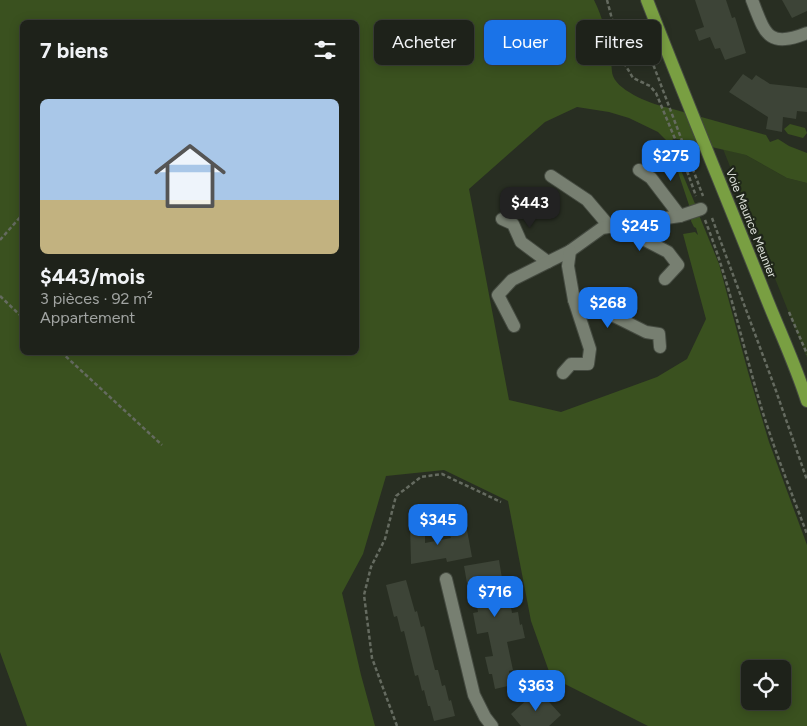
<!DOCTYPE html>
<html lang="fr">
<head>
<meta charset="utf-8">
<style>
	:root { --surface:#1e221a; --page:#2b2f27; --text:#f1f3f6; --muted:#a1a4a2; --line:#3c3f39; --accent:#1a73e8 }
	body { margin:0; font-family:Figtree,sans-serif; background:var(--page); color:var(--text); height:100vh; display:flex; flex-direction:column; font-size:19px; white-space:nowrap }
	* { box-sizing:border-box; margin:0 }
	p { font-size:16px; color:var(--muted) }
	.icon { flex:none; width:28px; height:28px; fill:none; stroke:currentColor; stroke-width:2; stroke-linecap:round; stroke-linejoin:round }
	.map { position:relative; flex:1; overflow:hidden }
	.drawer { position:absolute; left:20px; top:20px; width:339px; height:335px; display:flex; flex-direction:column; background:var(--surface); border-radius:8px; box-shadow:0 2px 12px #0003,0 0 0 1px var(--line) }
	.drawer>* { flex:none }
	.top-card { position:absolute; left:374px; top:20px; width:358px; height:45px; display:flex; gap:10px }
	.controls { position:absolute; left:741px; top:660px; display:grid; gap:10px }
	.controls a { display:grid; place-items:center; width:50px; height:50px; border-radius:8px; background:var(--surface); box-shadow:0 2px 12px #0003,0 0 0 1px var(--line); font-size:25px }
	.price { position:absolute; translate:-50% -42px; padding:0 11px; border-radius:10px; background:var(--accent); color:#fff; font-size:16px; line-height:32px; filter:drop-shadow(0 1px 2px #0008) }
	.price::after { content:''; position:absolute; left:50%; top:30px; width:15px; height:11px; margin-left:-8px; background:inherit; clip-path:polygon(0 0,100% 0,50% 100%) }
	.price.selected { background:#222; color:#fff }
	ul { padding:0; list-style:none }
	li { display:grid; align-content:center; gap:10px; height:265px; padding:0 20px }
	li+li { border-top:1px solid var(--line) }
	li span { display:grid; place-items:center; height:155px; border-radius:8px; color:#555 }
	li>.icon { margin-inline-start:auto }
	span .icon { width:90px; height:90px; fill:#fffc; stroke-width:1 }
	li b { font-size:21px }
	h2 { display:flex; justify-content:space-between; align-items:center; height:60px; padding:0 20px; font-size:21px }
	.pill { padding:0 18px; border-radius:8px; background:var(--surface); box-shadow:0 2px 12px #0003,0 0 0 1px var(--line); font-size:18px; line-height:45px }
	.pill.selected { background:var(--accent); color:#fff }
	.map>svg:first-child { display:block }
	.green { fill:#2f3e1e }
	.water { fill:#3a511f; fill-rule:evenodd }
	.building { fill:#3d4437 }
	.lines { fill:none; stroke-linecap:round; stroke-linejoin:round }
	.minor-casing { stroke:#454b41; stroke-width:14 }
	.primary-casing { stroke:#454b41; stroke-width:14 }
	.path { stroke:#656b60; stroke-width:2.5; stroke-dasharray:4 2.5; stroke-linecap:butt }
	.minor { stroke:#777f71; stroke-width:12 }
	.primary { stroke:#799f42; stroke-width:12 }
	.labels { text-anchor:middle; stroke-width:4.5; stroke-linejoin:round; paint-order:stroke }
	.street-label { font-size:12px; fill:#dce0d9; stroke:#1e2419 }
</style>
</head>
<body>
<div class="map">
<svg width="807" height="726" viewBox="0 0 807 726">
	<rect width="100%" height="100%" fill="#282e22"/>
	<!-- green -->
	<path class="green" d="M723 149 746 155 787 178 807 183V358Z"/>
	<!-- water -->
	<g class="water">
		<path d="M0 0H594C603 18 607 36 610 56 612 62 611 70 613 76 619 92 654 105 669 108L766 135 770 142 778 139 789 146 807 153V183L787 178 746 155 673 138C670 149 691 193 696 206L690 208 668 142 658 132 629 118 609 112 577 107 545 122 469 189 509 400 561 412 657 377 687 359 706 319 683 234 695 232 698 235 696 228 694 227 691 221 692 216 699 215 719 264 748 372 769 442 807 545V726H648L551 677 531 621 508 501 444 470 386 476 363 554 342 593 361 675 375 726H27L0 652ZM22 22H356V352H22ZM750 669H782V701H750Z"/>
		<path d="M790 124 805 128 807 133 803 138 788 134 784 129Z"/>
	</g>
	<!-- building -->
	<g class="building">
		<path d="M695 0H726L732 18 735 17 746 53 725 60 720 48 715 49 710 37 699 41 695 30 704 27Z"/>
		<path d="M782 0H807V11L792 18Z"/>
		<path d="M743 74 752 80 756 75 770 84 807 88V112L797 111 796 119 783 117 782 132 766 129 768 117 729 92Z"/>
		<path d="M410 522H425V543L451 538 450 535H452V533L467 530 472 557 447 562 446 558 411 564Z"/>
		<path d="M499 560 505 597 509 596 512 613 518 612 520 625 522 624 525 638 507 642 513 670 509 671 512 685 495 689 492 674H489L485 657 493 656 488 632 477 634 473 613 478 612 473 582 467 583 464 566Z"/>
		<path d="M406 580 415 612 417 611 421 627 424 626 435 670H438L442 686 445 685 449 701 451 700 455 716 434 721 430 706H428L424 690 422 691 418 675 415 676 404 631 401 632 397 616 394 617 386 585Z"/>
		<path d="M540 692 561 715 549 726H521L511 714 530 697 532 699Z"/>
	</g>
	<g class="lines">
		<defs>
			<g id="minor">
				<path d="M752 0C765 33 767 49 807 33"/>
				<path d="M639 170 651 178 680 216"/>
				<path d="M551 176 587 200 610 227"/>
				<path d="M502 219 513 224 521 242 548 262"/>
				<path d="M638 222 643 239 668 252 678 265 665 279"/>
				<path d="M574 300 616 317 646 332 659 334 660 347"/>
				<path d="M514 326 498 295 512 280 570 251 602 228 638 222 680 216 701 209"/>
				<path d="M563 373 571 364H588L590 349 574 300 568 266 570 251"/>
				<path d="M446 579 474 695 485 717 492 726"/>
			</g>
			<path id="primary" d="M647 0C685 98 725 194 764 292 778 328 795 363 807 401"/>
		</defs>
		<!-- minor casing -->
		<use href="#minor" class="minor-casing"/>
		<!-- primary casing -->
		<use href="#primary" class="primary-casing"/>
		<!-- path -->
		<g class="path">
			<path d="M607 0 623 61 633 78 650 86 656 93 678 146 696 196"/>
			<path d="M642 28 653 64 703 196"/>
			<path d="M712 218 775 388 807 480"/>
			<path d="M705 220C730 283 743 348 763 413 776 454 792 494 807 534"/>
			<path d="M0 240 22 215"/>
			<path d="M0 296 22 317"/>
			<path d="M789 312 807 354"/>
			<path d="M61 352 162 445"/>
			<path d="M397 726 372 658 364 595 371 567 385 539 396 496 421 477 442 474 501 502"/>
		</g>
		<!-- minor -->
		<use href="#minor" class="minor"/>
		<!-- primary -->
		<use href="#primary" class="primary"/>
	</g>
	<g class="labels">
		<!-- street labels -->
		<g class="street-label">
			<text transform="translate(751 223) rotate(68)" y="4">Voie Maurice Meunier</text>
		</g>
	</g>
</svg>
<div class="controls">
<a><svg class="icon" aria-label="locate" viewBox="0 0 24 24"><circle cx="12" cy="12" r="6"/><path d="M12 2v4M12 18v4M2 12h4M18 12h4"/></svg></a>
</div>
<b class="price" style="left:671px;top:182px">$275</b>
<b class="price selected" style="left:530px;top:229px">$443</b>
<b class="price" style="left:640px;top:252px">$245</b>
<b class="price" style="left:608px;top:329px">$268</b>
<b class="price" style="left:438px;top:546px">$345</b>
<b class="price" style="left:495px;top:618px">$716</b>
<b class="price" style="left:536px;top:712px">$363</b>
<div class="top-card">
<a class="pill">Acheter</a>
<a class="pill selected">Louer</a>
<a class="pill">Filtres</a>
</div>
<section class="drawer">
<h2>7 biens<svg class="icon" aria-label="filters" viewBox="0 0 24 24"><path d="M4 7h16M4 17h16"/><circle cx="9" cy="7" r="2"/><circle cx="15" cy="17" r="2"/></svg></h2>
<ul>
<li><span style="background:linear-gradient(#a9c7e8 65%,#c2b280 0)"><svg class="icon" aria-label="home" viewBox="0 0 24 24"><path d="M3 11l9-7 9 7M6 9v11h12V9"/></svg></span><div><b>$443/mois</b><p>3 pièces · 92 m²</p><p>Appartement</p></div></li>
</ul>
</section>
</div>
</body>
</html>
